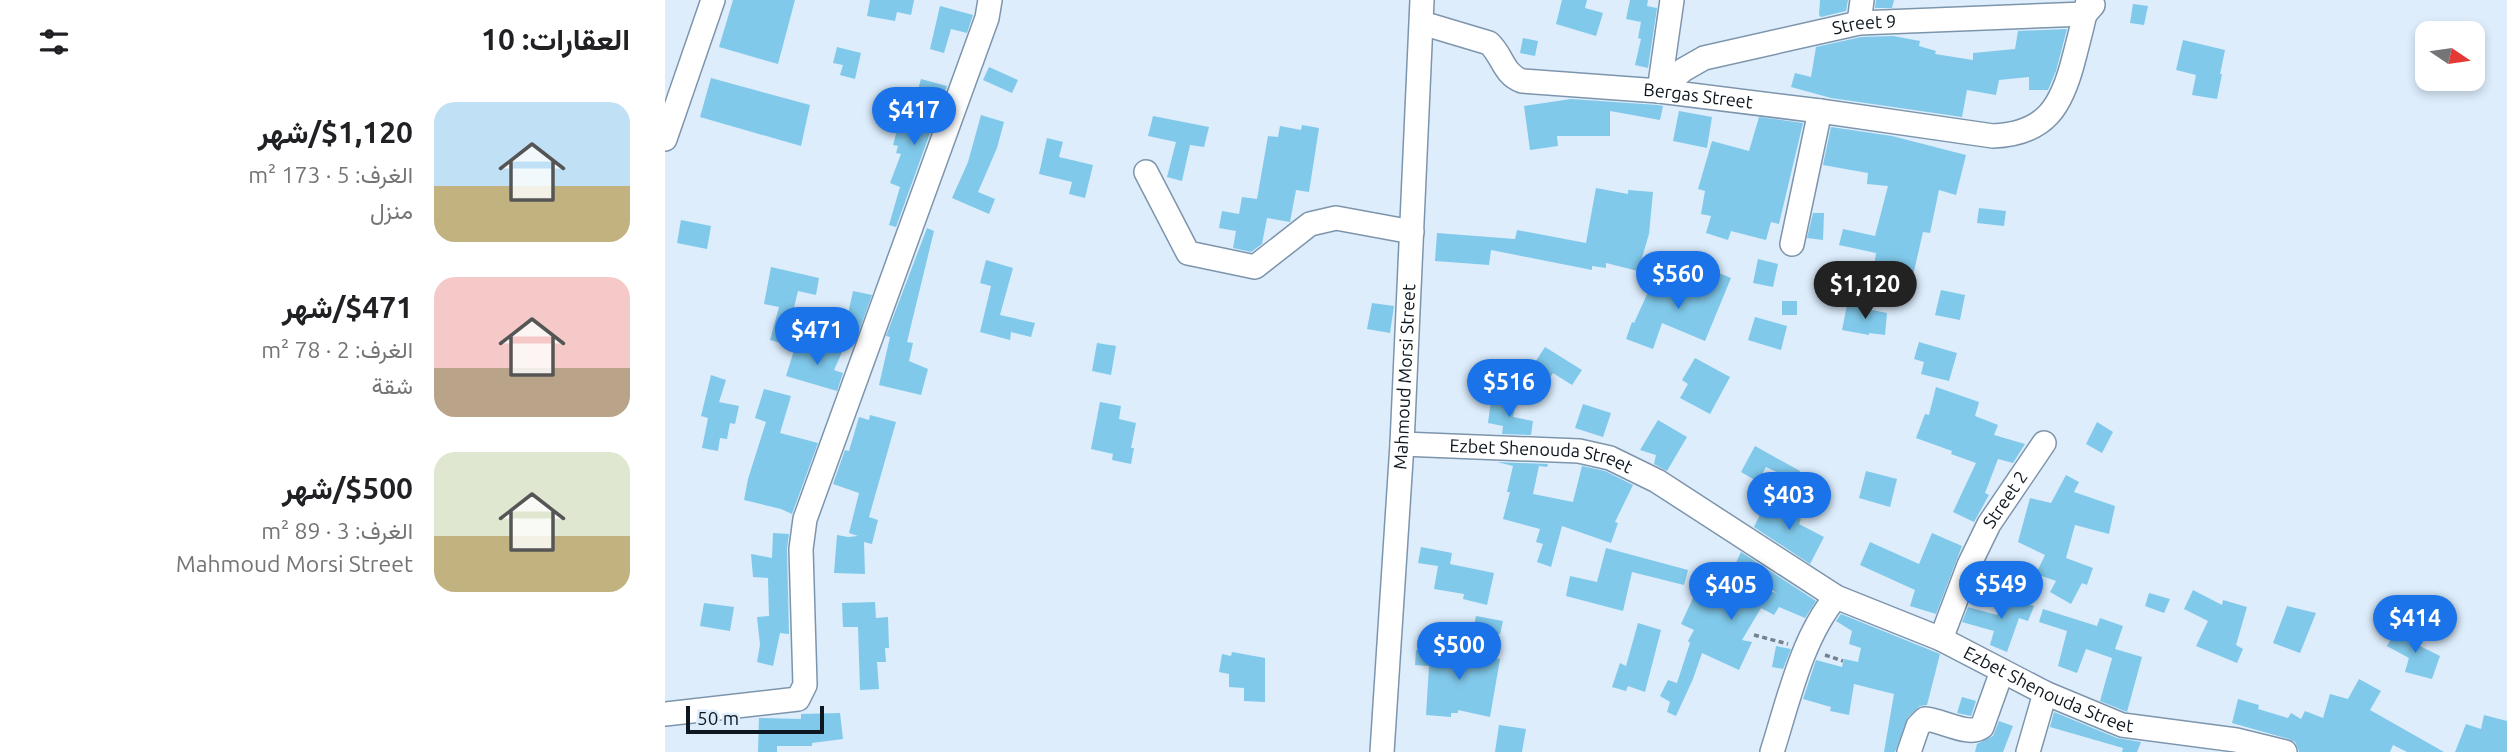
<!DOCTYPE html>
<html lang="ar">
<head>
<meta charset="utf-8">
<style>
	:root { --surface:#fff; --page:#f2f2f2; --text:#202124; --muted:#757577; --accent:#1a73e8 }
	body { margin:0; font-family:Ubuntu,Vazirmatn,sans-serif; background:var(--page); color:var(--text); direction:rtl; height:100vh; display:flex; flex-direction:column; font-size:26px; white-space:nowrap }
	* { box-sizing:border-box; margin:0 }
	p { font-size:23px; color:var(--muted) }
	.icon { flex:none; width:38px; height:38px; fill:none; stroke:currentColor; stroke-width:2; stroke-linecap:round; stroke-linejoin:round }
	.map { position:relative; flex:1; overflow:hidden; direction:ltr }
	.side { display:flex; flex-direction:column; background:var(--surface); width:665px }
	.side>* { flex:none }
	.needle { width:46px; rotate:103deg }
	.controls { position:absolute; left:1750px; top:21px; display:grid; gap:14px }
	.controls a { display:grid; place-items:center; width:70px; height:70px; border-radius:14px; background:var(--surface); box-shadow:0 4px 10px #0003; font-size:35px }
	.scale { position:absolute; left:21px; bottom:18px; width:138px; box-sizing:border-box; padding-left:7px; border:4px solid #0e171f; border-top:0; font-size:19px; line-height:24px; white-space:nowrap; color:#0e171f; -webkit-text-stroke:5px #ddedfc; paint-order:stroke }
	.price { position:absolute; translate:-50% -60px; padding:0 16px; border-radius:24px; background:var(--accent); color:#fff; font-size:23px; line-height:46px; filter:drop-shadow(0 2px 4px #0008) }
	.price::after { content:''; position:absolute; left:50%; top:42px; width:21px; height:16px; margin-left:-10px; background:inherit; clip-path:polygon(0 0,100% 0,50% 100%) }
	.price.current { background:#222; color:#fff }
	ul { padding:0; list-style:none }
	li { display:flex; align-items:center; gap:21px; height:175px; padding:0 35px }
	li span { display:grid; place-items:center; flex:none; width:196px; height:140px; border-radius:21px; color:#555 }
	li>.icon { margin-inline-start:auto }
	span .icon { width:84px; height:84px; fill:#fffc; stroke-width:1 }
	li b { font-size:30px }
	h2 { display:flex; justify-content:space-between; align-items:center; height:84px; padding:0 35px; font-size:30px }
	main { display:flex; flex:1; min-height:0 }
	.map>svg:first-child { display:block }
	.building { fill:#80c9eb }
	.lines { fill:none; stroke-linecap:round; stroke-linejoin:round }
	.minor-casing { stroke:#7d95ac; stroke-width:26 }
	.path { stroke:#75818d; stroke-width:3.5; stroke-dasharray:5 3.5; stroke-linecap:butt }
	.minor { stroke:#fff; stroke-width:23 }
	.labels { text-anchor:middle; stroke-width:7; stroke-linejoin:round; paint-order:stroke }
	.street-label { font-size:18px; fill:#0e171f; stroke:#ddedfc }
</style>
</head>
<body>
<main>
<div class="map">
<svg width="1842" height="752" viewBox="0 0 1842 752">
	<rect width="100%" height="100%" fill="#ddedfc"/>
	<!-- building -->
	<g class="building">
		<path d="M68 0H130L113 64 54 47Z"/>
		<path d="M205 0H249L246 15 232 12 230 21 202 16Z"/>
		<path d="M897 0H922L920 8 938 13 931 36 891 24Z"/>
		<path d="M965 0H983L982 6 992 8 983 68 970 65 976 39 973 38 976 22 961 19Z"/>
		<path d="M1155 0H1183L1181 11 1156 17 1154 15Z"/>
		<path d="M1211 0H1229L1227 8H1210Z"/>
		<path d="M1468 4 1483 6 1479 25 1465 23Z"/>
		<path d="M275 6 308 15 302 33 286 29 279 53 265 49Z"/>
		<path d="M1402 29 1391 71 1383 90H1364V77L1334 80 1331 95 1302 90 1297 117 1166 98 1126 87 1130 73 1146 77 1151 47 1196 37 1228 36 1255 41 1254 46 1271 51 1270 54 1308 60V53L1350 49 1353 31Z"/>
		<path d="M858 38 873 41 870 56 855 53Z"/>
		<path d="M1518 40 1560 50 1555 74H1557L1552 99 1527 95 1531 75 1511 70Z"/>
		<path d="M172 47 196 53 190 79 175 75 178 65 168 63Z"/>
		<path d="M324 67 353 80 347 93 318 80Z"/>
		<path d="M46 78 145 105 136 146 35 117Z"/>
		<path d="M256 79 282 86 231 227 224 225 235 187 225 183 236 154 231 153 233 146 228 145 232 130 253 136 266 96 252 93Z"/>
		<path d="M906 99 993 105 998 106 995 120 945 111V136H892L893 146 865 150 859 106Z"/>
		<path d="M1014 111 1047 117 1042 148 1008 141Z"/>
		<path d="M316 115 339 122 332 148 313 192 330 199 324 214 287 198 303 162Z"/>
		<path d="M488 116 544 127 539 147 525 145 517 181 502 177 511 142 483 136Z"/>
		<path d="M1094 117 1138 123 1114 224 1106 222 1101 240 1066 231 1063 240 1041 233 1046 216 1036 214 1040 191 1033 189 1047 141 1084 151Z"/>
		<path d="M637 125 654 128 644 192 631 190 625 222 602 218 597 244 586 252 568 248 571 231 554 228 557 211 574 214 577 197 592 199 603 136 613 137 615 126 636 130Z"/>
		<path d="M1166 127 1227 136 1301 155 1291 195 1274 190 1265 233 1258 232 1244 293 1231 290 1232 284 1207 280 1211 253 1174 245 1178 229 1210 236 1223 186 1202 184 1203 173 1158 165Z"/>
		<path d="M382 138 398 142 394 157 428 165 420 198 404 194 407 182 374 174Z"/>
		<path d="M931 188 963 194V190L988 192 984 234 973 271 941 263V268L927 266V270L826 250 824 265 770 261 772 233 850 239 852 230 921 243Z"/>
		<path d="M1314 208 1341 211 1339 226 1312 223Z"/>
		<path d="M1148 213H1159L1158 240 1142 238Z"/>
		<path d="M16 220 46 226 42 249 12 243Z"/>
		<path d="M262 228 269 231 242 342 248 343 244 361 263 369 256 395 214 385 225 337 221 336Z"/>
		<path d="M1093 259 1113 264 1108 287 1088 283Z"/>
		<path d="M321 260 348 268 335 315 370 323 366 337 346 332 345 340 315 332 326 286 315 283Z"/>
		<path d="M106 267 154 278 151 295 133 291 120 344 105 340 114 307 99 304Z"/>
		<path d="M1049 271 1066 278 1040 341 997 323 988 349 961 339 967 322 969 323 989 279 1028 295 1029 292 1039 296Z"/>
		<path d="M1276 290 1300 295 1295 320 1270 315Z"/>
		<path d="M188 291 207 295 194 331 180 328Z"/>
		<rect x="1117" y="301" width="15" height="14"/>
		<path d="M707 303 729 306 725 333 702 329Z"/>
		<path d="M1182 305 1222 313 1220 335 1204 333V335L1177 330Z"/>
		<path d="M1090 317 1122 326 1116 350 1083 340Z"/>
		<path d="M160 341 178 350 169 370 178 373 172 391 121 376 130 347 154 354Z"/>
		<path d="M1254 342 1292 353 1284 381 1256 374 1259 362 1249 359Z"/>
		<path d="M432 343 451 346 446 375 427 371Z"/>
		<path d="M880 347 917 370 907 385 888 373 883 381 865 370Z"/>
		<path d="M1030 358 1065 377 1045 414 1015 398 1023 384 1017 380Z"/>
		<path d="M46 375 61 380 54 402 74 406 70 424 65 423 62 439 55 438 53 451 37 448 43 418 36 416Z"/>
		<path d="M1271 387 1314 402 1310 416 1333 425 1329 435 1360 444 1348 463 1333 459 1320 493 1324 495 1309 522 1288 512 1311 463 1286 454 1287 451 1251 438 1260 414 1264 415Z"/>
		<path d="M99 389 126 396 115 433 153 443 127 514 116 509 79 500 83 479 101 422 90 418Z"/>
		<path d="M826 400 851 404 848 417 868 421 866 435 837 434 838 426 823 423Z"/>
		<path d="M435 402 456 406 454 419 471 423 466 448H469L466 464 447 460 448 454 426 449Z"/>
		<path d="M918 404 946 413 938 437 910 428Z"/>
		<path d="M205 415 231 422 204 517 213 520 207 544 199 542 200 574 169 573 172 535 183 537 193 536 184 533 194 493 168 484 180 450 184 451 194 417 204 420Z"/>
		<path d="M993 420 1022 437 1002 471 989 464 991 455 975 450Z"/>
		<path d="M1432 422 1448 432 1437 453 1421 444Z"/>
		<path d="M1090 446 1135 471 1130 481 1101 467 1093 482 1076 472Z"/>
		<path d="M832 462 883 464 882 467 874 466 868 494 908 502 917 466 940 471 968 485 950 522 953 523 946 543 897 526 886 567 872 562 878 544 871 542 875 529 838 519 845 492H842L848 466Z"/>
		<path d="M1201 471 1232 479 1225 507 1194 498Z"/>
		<path d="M1401 475 1414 482 1409 492 1450 506 1444 534 1410 525 1401 558 1428 568 1422 585 1417 583 1406 604 1385 592 1391 581 1371 574 1380 555 1353 542 1365 498 1386 503Z"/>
		<path d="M1101 502 1136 519 1134 524 1159 537 1145 564 1089 527Z"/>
		<path d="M108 533 124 534 122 549 124 634 115 633 108 666 92 662 95 645 92 617 104 616 103 578 88 577 86 554 107 558Z"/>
		<path d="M1267 533 1297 546 1271 614 1245 606 1250 590 1195 565 1205 542 1254 564Z"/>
		<path d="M756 547 787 553 785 564 829 573 822 605 798 599 799 594 769 589 773 566 753 563Z"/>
		<path d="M941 548 1023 570 1019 585 967 572 958 611 901 596 905 576 932 582Z"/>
		<path d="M1076 552 1151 601 1140 618 1114 607 1109 615 1096 608 1077 640 1087 642 1074 670 1037 653 1028 679 1011 716 1002 712 1005 702 995 696 1003 680 1012 683 1025 643 1023 641 1029 630 1016 624 1033 587 1055 597 1063 580 1112 593 1069 567Z"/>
		<path d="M1528 590 1557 605 1558 600 1582 607 1571 645 1578 649 1572 663 1531 646 1543 621 1519 609Z"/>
		<path d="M1484 593 1505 599 1499 613 1480 606Z"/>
		<path d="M1340 595 1369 606 1363 621 1354 618 1342 652 1325 645 1329 631 1297 622 1303 607 1332 615Z"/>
		<path d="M210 602 211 618 223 617 224 648H220L221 662H212L214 689 195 690 193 627H178L177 603Z"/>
		<path d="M39 603 69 607 65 631 35 626Z"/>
		<path d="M1622 606 1651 613 1635 653 1608 643Z"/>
		<path d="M1378 609 1432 626 1435 618 1458 626 1450 649 1477 657 1462 712 1435 701 1448 655 1447 658 1421 649 1412 673 1393 666 1402 631 1374 622Z"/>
		<path d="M1176 614 1275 654 1262 705 1255 706 1243 717 1230 752H1219L1229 694 1189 684 1184 715 1165 711 1166 707 1138 699 1151 660 1177 667 1179 659 1193 662 1196 648 1184 644 1187 631 1171 621Z"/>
		<path d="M811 616 838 621 835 634H807Z"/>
		<path d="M973 623 996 630 980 692 963 686 961 691 947 687 955 663 961 666Z"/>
		<path d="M1732 628 1748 636 1745 641 1775 656 1767 679 1740 672 1744 658 1722 646Z"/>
		<path d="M1111 646 1126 649 1118 669 1107 667Z"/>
		<path d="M751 650 802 652 835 659 825 717 793 710V713H786V717L761 715 764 666 750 665Z"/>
		<path d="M567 652 600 658V702L579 701V688L564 687V674L554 672 557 654 566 656Z"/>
		<path d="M1694 679 1716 691 1705 710 1779 752H1742L1728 745 1725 752H1634L1630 742 1624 739 1567 723 1573 699 1594 705 1593 709 1623 718 1626 713 1636 719 1640 711 1658 718 1665 694 1683 699Z"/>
		<path d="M1297 697 1311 701 1306 716 1292 713Z"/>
		<path d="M1389 712 1452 738 1476 742 1472 752H1457L1458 748 1385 727Z"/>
		<path d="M175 713 178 739 147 743V746H112V752H93L94 718 136 719V714Z"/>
		<path d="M1819 715 1842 721V752H1790L1801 724 1816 729Z"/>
		<path d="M1334 721 1348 726 1338 752H1310L1312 744 1328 736Z"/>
		<path d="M834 725 861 729 857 752H830Z"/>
	</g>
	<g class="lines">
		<defs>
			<g id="minor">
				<path id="s1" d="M757 23 824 43C838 56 838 74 857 81L994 91 1155 111 1328 136C1381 134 1397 106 1409 58 1414 39 1419 20 1423 0"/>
				<path d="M1194 23 1197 0"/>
				<path id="s2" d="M994 91 1018 70 1039 58 1194 23 1420 14 1428 5"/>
				<path d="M994 91 1007 0"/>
				<path d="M0 139 48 0"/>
				<path d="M481 172 523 253 590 267 645 224 671 218 747 232"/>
				<path d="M1127 244 1155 111"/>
				<path id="s3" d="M737 444 914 451 945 458 992 481 1171 597 1276 639 1380 693 1457 725 1571 740 1620 752"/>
				<path id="s4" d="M1276 639 1304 565 1324 524 1379 443"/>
				<path d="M0 714 133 699 140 685 136 549 140 519 322 18 325 0"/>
				<path id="s5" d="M717 752 737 444 757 0"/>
				<path d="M1107 752C1123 702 1137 637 1171 597"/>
				<path d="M1244 752 1253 726 1260 719C1277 720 1304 737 1317 727L1337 671"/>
				<path d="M1363 752 1380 693"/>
			</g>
		</defs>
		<!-- minor casing -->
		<use href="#minor" class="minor-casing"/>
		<!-- path -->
		<g class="path">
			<path d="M1089 635 1123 644"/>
			<path d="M1160 655 1178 661"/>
		</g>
		<!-- minor -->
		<use href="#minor" class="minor"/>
	</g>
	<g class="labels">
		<!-- street labels -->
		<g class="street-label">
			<text dy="6" stroke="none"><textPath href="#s2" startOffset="220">Street 9</textPath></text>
			<text dy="6" stroke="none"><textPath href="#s1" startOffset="298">Bergas Street</textPath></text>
			<text dy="6" stroke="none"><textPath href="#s5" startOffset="376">Mahmoud Morsi Street</textPath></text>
			<text dy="6" stroke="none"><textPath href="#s3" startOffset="140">Ezbet Shenouda Street</textPath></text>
			<text dy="6" stroke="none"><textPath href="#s4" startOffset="154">Street 2</textPath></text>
			<text dy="6" stroke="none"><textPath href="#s3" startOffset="707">Ezbet Shenouda Street</textPath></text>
		</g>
	</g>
</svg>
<div class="controls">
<a><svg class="needle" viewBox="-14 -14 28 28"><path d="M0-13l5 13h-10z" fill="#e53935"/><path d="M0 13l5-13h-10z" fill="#757577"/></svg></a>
</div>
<div class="scale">50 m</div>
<b class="price" style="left:249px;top:147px">$417</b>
<b class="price" style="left:1013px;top:311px">$560</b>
<b class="price current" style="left:1200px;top:321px">$1,120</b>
<b class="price" style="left:152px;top:367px">$471</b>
<b class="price" style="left:844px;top:419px">$516</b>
<b class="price" style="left:1124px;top:532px">$403</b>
<b class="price" style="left:1336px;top:621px">$549</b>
<b class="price" style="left:1066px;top:622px">$405</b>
<b class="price" style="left:1750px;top:655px">$414</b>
<b class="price" style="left:794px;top:682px">$500</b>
</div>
<section class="side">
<h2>العقارات: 10<svg class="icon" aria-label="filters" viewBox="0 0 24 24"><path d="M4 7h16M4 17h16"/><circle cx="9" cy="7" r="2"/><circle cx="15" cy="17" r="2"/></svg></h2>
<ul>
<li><span style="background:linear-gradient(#bfe0f5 60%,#c2b280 0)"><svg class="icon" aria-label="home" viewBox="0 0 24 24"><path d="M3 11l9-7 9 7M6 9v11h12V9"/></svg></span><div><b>$1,120/شهر</b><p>الغرف: 5 · 173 m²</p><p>منزل</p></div></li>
<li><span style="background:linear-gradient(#f6c9c9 65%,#b9a48a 0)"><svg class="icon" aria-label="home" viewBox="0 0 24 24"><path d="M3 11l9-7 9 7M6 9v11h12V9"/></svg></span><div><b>$471/شهر</b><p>الغرف: 2 · 78 m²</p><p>شقة</p></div></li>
<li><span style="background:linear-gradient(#dfe7d0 60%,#c2b280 0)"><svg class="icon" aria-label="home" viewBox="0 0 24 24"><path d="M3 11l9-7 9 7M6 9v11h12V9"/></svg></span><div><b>$500/شهر</b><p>الغرف: 3 · 89 m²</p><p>Mahmoud Morsi Street</p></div></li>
</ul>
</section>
</main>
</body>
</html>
